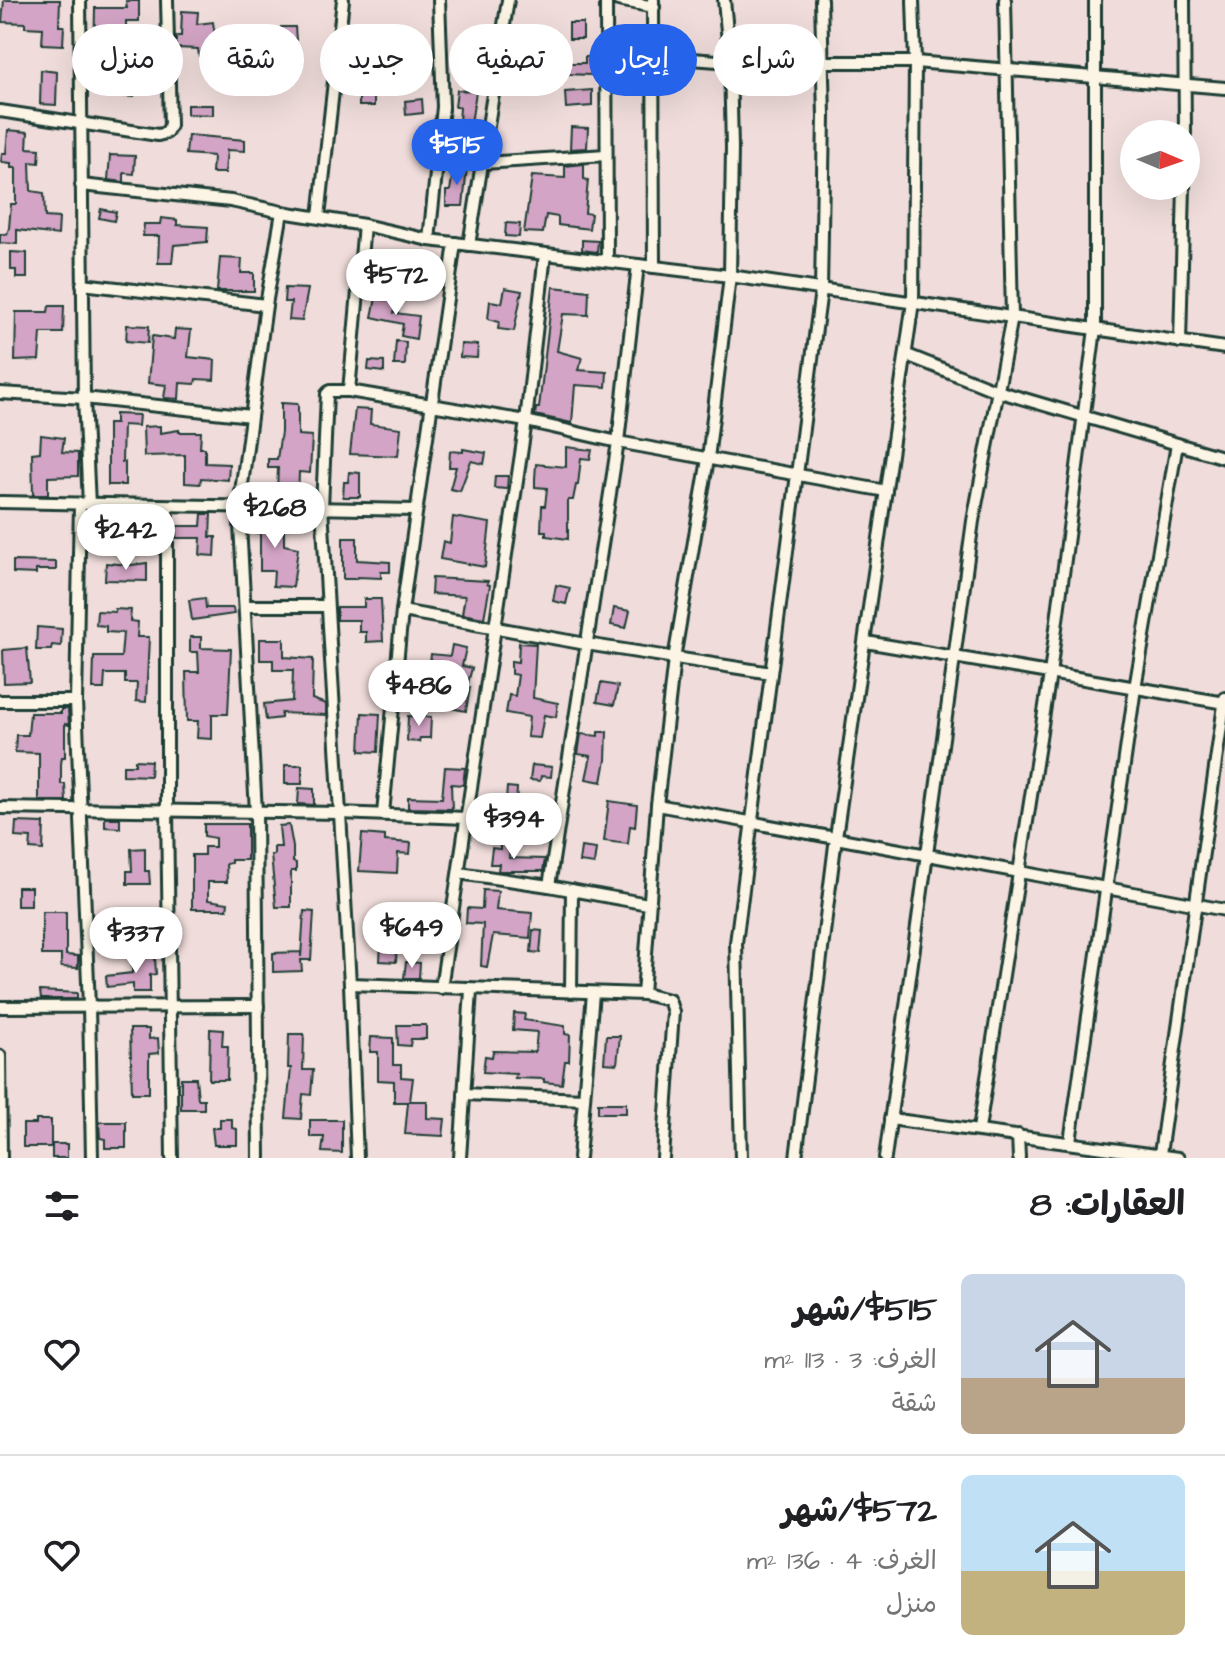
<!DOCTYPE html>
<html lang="ar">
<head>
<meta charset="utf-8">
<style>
	:root { --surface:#fff; --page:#f6f6f6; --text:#202124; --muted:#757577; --line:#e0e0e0; --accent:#2563eb }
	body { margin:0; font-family:"Architects Daughter","Playpen Sans Arabic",sans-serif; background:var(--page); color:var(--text); direction:rtl; height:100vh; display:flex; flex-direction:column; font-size:30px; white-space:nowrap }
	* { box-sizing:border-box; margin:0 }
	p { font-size:26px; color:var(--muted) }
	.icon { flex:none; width:44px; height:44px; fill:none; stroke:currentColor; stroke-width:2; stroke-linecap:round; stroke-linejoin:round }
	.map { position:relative; height:1158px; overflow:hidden; direction:ltr }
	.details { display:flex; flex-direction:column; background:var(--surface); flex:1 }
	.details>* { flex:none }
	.hud { position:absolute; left:24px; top:24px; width:800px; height:72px; direction:rtl; display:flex; gap:16px }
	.needle { width:52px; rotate:92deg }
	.tools { position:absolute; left:1120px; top:120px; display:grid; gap:16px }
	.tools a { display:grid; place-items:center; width:80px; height:80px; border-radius:50%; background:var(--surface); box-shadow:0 8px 32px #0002; font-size:40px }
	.price { position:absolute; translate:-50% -68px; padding:0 18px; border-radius:28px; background:#fff; color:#222; font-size:26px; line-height:52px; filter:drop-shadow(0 2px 4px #0008) }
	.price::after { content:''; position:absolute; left:50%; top:48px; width:24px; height:18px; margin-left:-12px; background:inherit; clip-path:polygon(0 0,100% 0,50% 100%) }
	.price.on { background:var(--accent); color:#fff }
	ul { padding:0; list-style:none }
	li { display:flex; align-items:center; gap:24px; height:200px; padding:0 40px }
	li+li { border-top:2px solid var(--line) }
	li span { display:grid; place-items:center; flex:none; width:224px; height:160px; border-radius:12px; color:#555 }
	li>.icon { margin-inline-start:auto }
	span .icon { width:96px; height:96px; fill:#fffc; stroke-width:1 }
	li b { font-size:34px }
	h2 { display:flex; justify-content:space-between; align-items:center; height:96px; padding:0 40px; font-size:34px }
	.pill { padding:0 28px; border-radius:36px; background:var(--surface); box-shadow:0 8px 32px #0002; font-size:28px; line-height:72px }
	.pill.on { background:var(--accent); color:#fff }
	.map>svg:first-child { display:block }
	.building { fill:#d3a4c5; stroke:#1f3d34; stroke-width:2 }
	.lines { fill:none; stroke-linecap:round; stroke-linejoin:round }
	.minor-casing { stroke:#1f3d34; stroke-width:16 }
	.minor { stroke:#fcf5e5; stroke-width:10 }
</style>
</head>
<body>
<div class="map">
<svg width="1225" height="1158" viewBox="0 0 1225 1158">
	<rect width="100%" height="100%" fill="#f0dddb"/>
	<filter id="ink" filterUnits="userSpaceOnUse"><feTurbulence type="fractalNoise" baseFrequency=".0125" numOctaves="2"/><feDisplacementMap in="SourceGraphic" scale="16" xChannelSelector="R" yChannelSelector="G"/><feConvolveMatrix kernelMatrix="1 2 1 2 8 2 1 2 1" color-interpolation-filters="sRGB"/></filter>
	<g filter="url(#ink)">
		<!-- building -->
		<g class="building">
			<path d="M4 0H60L59 26H64L63 45 42 44 43 28 25 27V23L2 22Z"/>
			<path d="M126 1H139V21H126V37L115 38V58H94L95 8H127Z"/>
			<path d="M182 11 198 12 197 24 213 22 216 42H234V55L199 56 198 49 176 48V36H181Z"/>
			<rect x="569" y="23" width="14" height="16"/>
			<path d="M281 27H295L296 40H281Z"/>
			<path d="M363 35 378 36 377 46H363Z"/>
			<path d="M539 45 556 46 555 63 538 62Z"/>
			<path d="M585 57H598V68H591V75L566 74V63H585Z"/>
			<path d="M41 70 57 72 56 105 40 104Z"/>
			<path d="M122 79 135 80 134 97 122 96Z"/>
			<path d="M457 90 476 92 471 123H459L460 107H455Z"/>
			<path d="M592 90V106L566 108 565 92Z"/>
			<rect x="359" y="91" width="15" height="15"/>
			<path d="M422 99 423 113 406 115 405 101Z"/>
			<path d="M187 105H213V115L187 114Z"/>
			<path d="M571 127 588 128 587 148 570 149Z"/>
			<path d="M8 130 28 132 27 148 40 149 39 163 30 162 31 191 44 193 45 217 59 218 58 235 17 230V244L0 243V234H7L9 228 11 204H16V168H11V163L1 162 2 153H6Z"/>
			<path d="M188 135 245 140V151L227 150 225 173H212L213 156 186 154Z"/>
			<path d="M110 155 135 156 134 174 124 173V182L108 180Z"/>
			<path d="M584 164V179L588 180 585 213 591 214 589 229 558 225V217L546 215 543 233 524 232 532 176 565 178V166Z"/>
			<path d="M454 165 467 167 463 206H446V191H450Z"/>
			<path d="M101 209 116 212 114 221 99 218Z"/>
			<path d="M161 218 177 220V225L208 227 207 242 174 245 172 263H158L159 236H143L144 224H160Z"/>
			<path d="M506 223 520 224 519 237 505 236Z"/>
			<path d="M582 240 598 241 597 252 582 250Z"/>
			<path d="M11 252 27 253V278H16V270H11Z"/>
			<path d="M220 258 242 259 241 273H254V291H217Z"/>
			<path d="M553 287 589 291 588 315 563 314 557 351 582 358 578 370 607 372 606 387 575 385 572 423 535 415 536 408H539Z"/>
			<path d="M285 288 308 289 302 321 289 320 291 302H284Z"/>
			<path d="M505 288 522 291 514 331 498 329 499 322 488 319 490 301 502 303Z"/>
			<path d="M376 298 396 302 394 313 419 316 416 339 401 336 403 324 372 317Z"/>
			<path d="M49 306H64L63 333H41L39 360 15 361 16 312H48Z"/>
			<path d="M127 325 149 326 148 343 126 341Z"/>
			<path d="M175 329 191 330 188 357 215 360 214 380 196 379 195 384 180 383 179 399 164 398 166 385 148 383 152 336 174 339Z"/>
			<path d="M396 341 406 342 405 365H394Z"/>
			<path d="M461 344 478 345 477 358 460 357Z"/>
			<path d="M369 361 384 362V372L368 370Z"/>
			<path d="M281 403 298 404V435L312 436 310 473 299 472 298 500 253 499 258 487 277 490 278 468H268V459H277L281 432Z"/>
			<path d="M355 409 371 410 370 424 401 428 398 456 350 454Z"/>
			<path d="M115 414 139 415 138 426 123 425 122 462H125V485H108V424H117H115Z"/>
			<path d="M160 426V433L179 430V432H201L200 448H205V463L229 464 228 480 201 478 200 484 185 483V455L144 456 143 427Z"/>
			<path d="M41 435 64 438 62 452 78 453V476L48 477V495H33L32 453 40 452Z"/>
			<path d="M566 447 592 450 590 459 581 458 578 485H576L573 500H568V539L546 536V531H541L542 506H545L547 488 535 487V479L536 464 566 467Z"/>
			<path d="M463 449 486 453 484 464 471 461 460 491 450 489 456 467H449L450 451 463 452Z"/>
			<path d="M349 472 360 473V497H343L344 482H348Z"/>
			<path d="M495 476H508L507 489 494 488Z"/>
			<path d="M202 514H211L210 537H216L215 556 200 555 201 538H176L177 526H201Z"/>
			<path d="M253 515H276V531H284V545L298 548 293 587 273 586 274 571H260V533H248L249 519H253Z"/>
			<path d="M453 517 490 523 485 567 440 559 443 541 450 543Z"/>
			<path d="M343 538H357V560L390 562V572H381V578L357 577 356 579H343Z"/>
			<path d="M13 561 56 562V570H36V574L13 573Z"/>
			<path d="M106 563 131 565 147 563V581L105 580Z"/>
			<path d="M432 578 488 581 487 584 490 585 484 618 462 614 465 596 431 594Z"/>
			<path d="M556 585 570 588 566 604 553 601Z"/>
			<path d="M205 598 206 608H233L234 614 192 620 189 600Z"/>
			<path d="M364 599H381L383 641 366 642V632H359V620H337V607H364Z"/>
			<path d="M614 608 630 611 626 628 611 625Z"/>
			<path d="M115 609 131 610 130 621 138 622 137 637H149L146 702 136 701 137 683H125V674H105L104 689H93L94 657H121L123 633 106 632V626L96 625 97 611 115 612Z"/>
			<path d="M37 627 62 629 61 646 52 645 51 650H36Z"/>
			<path d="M190 637H201V648L231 649 228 714H212V739L197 738 198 721H187L186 672H199L198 652H190Z"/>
			<path d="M260 639H284V657L313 659 312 699 326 704V715L281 713V718L266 720 264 704 292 701 293 670H273V660H260Z"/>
			<path d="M519 643 536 644 533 698 558 703 556 717 544 715 540 738 527 737 529 717 506 713 509 695 515 696 518 675 511 674V661L518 662Z"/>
			<path d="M452 645 466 648 462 666 472 668 467 687H470L466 711 450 708 451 701 426 696 431 654 450 656Z"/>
			<path d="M27 648 30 682 4 683 3 650Z"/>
			<path d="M601 683 618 686 614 705 597 702Z"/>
			<path d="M61 709H68L69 725 65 724V757H62L61 764V784H65L66 801H39V753L15 752 16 735H28L30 713H61Z"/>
			<path d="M362 713 380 714 378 752 360 751Z"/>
			<path d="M408 716 431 717 430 738H420L419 742 407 741Z"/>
			<path d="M598 732H607L606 760 602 782 586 779 591 756 578 754 581 734 598 736Z"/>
			<path d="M135 760 151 761 150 776 123 775V765H135Z"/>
			<rect x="285" y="765" width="17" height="19"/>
			<path d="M532 765 552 767 551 777 541 776 540 781 530 780Z"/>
			<path d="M445 767 465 768 463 785 451 784 452 809 408 808V797L442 798Z"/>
			<path d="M507 787 517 788 516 808 543 810 542 829 527 828 526 835 514 834 515 826H504Z"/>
			<path d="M299 788 314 789V805L298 804Z"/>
			<path d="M609 801 637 805 635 827 630 826 628 844 604 841Z"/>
			<path d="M105 818H120V828L105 827Z"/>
			<path d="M16 822 44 823 43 850 30 849 31 838 15 837Z"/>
			<path d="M204 824H247V860H231V863L226 864 227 882H208V900L228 903 227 909H192V855H204V847H215V838L204 836Z"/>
			<path d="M289 825 293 847V862L296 863V871H291V907H276L271 855H274V847H281L279 826Z"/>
			<path d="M362 834 385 836V841L411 843 410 854 398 853 397 873 359 871Z"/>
			<path d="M500 844H510L509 858 545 859 543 871H498L499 864H490L492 848 500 849Z"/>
			<path d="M581 847 596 849 594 864 579 862Z"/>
			<path d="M145 848V871H149L150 884H127V871H132L131 849Z"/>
			<rect x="17" y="887" width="14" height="19"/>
			<path d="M483 890 498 891 496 910 532 913 530 938 493 935 487 967 481 966 483 924 466 923 467 908 482 909Z"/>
			<path d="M414 908 429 909 428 924 413 923Z"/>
			<path d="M304 911 314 912 311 960H301L302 971 273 972V953L301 952V957Z"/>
			<path d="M42 912H66V955L78 956V968L61 967V955H42Z"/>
			<path d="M533 930 542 931 540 953 531 952Z"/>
			<path d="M381 943 397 944 396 962 380 961Z"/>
			<path d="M132 957H155L156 974 150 975V992H133V984L107 987 106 976 132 973Z"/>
			<path d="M406 962 420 963 419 978H404Z"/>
			<path d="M40 991 77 993V999H41Z"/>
			<path d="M514 1013 525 1014 524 1020 565 1026V1034L570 1035 569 1061H565L562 1084 544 1082V1079L515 1078 516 1074 483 1072 485 1056 492 1057 493 1051 535 1052 537 1032 513 1030Z"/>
			<path d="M397 1025H426V1039H411L410 1046 398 1045Z"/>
			<path d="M130 1029H149V1039L158 1038 159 1053 149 1054V1093H132Z"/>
			<path d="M210 1029 223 1030 222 1046H228L227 1080H209Z"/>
			<path d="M289 1034H304L303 1070H313L311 1095 303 1094 301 1119 286 1118 291 1068H288Z"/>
			<path d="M606 1036H620L617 1064 604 1063Z"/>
			<path d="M371 1037 393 1038V1065H401V1077L413 1078 410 1101H427V1118L445 1119 443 1136 405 1134 408 1102H394V1081L378 1080V1052H370Z"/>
			<path d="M181 1078H196L198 1099H204V1109H181Z"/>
			<rect x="598" y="1103" width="28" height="10"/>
			<path d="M220 1119H232V1128L237 1129V1145H214L212 1128H220Z"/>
			<path d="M36 1120H51V1147H23V1124H36Z"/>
			<path d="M310 1120H342V1153L322 1152 324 1137H310Z"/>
			<path d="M99 1122H126V1148H105V1139L100 1138Z"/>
			<rect x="52" y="1144" width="15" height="14"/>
		</g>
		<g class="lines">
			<defs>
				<g id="minor">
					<path d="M80 0 84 398 89 505"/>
					<path d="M606 0 607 261"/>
					<path d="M618 0 654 7"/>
					<path d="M653 0 654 267"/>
					<path d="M1184 0 1185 134"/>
					<path d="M654 56 730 62H915L1225 88"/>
					<path d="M0 111 158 135 166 133 170 126 167 0"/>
					<path d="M483 163 606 155"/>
					<path d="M81 185 231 201 282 212 364 225 429 240 730 276 1225 348"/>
					<path d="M319 217 343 0"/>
					<path d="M429 240 443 107 439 0"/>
					<path d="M469 245 508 0"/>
					<path d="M82 284 266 305"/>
					<path d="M1180 342 1184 186"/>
					<path d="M907 355 997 391 1225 458"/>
					<path d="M349 391 364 225"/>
					<path d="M0 393 84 398 251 416"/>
					<path d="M0 502 416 510"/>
					<path d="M80 505 76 701 89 1006 92 1158"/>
					<path d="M167 506V810L172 1158"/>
					<path d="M245 606H327"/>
					<path d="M402 611 586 644 771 673"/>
					<path d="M866 642 1225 703"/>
					<path d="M0 701H76"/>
					<path d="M657 805 1225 910"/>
					<path d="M0 808 339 813 466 818"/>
					<path d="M383 814 402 611 455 243"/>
					<path d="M459 873 549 886 648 904"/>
					<path d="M549 886 618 442 638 265"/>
					<path d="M350 984 643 994 669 1000 673 1012 663 1158"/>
					<path d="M441 988 526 421 545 254"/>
					<path d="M571 992 572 890"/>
					<path d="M643 994 657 805 674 659 708 459 730 276 732 148 730 62 724 0"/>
					<path d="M0 1007 258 1006"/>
					<path d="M0 1056 1 1158"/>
					<path d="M464 1094 584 1099"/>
					<path d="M890 1119 1178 1158"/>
					<path d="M979 1129 1050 674 1095 329V0"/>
					<path d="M1018 1135 1019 1158"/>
					<path d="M1070 1142 1135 688 1177 444"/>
					<path d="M1160 1154 1225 698"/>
					<path d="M259 1158 256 812 239 507 266 305 282 212"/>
					<path d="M357 1158 350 984 322 507 327 394 330 391H349L526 421 618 442 886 491"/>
					<path d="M460 1158 471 990"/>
					<path d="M579 1158 593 993"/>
					<path d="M741 1158 736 943 821 290 824 116 821 0"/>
					<path d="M796 1158 836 837 913 302 915 62 913 0"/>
					<path d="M885 1158 973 521 1012 317 1005 0"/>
				</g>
			</defs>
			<!-- minor casing -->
			<use href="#minor" class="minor-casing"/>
			<!-- minor -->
			<use href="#minor" class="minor"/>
		</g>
	</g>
</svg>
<div class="tools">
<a><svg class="needle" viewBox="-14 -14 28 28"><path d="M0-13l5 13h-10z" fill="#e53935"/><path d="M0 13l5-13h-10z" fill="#757577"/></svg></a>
</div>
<b class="price on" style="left:457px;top:187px">$515</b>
<b class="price" style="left:396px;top:317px">$572</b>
<b class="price" style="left:275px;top:550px">$268</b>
<b class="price" style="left:126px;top:572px">$242</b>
<b class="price" style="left:419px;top:728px">$486</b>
<b class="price" style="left:514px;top:861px">$394</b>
<b class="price" style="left:412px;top:970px">$649</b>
<b class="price" style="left:136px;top:975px">$337</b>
<div class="hud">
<a class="pill">شراء</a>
<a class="pill on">إيجار</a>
<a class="pill">تصفية</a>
<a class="pill">جديد</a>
<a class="pill">شقة</a>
<a class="pill">منزل</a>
</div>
</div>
<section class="details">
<h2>العقارات: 8<svg class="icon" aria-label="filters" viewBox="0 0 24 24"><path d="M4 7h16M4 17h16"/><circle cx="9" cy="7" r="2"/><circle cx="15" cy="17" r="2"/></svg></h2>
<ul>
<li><span style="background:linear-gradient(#c9d6e8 65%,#b9a48a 0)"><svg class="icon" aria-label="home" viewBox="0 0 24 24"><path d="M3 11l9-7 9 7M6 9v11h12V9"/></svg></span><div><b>$515/شهر</b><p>الغرف: 3 · 113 m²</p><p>شقة</p></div><svg class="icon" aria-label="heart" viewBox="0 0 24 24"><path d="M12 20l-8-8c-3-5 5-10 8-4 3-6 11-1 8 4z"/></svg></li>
<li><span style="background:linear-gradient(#bfe0f5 60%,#c2b280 0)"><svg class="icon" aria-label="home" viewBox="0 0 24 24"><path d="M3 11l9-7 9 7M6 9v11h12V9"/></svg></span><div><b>$572/شهر</b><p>الغرف: 4 · 136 m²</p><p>منزل</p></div><svg class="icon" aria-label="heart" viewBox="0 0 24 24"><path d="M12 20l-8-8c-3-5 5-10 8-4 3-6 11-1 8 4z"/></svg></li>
</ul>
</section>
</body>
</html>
